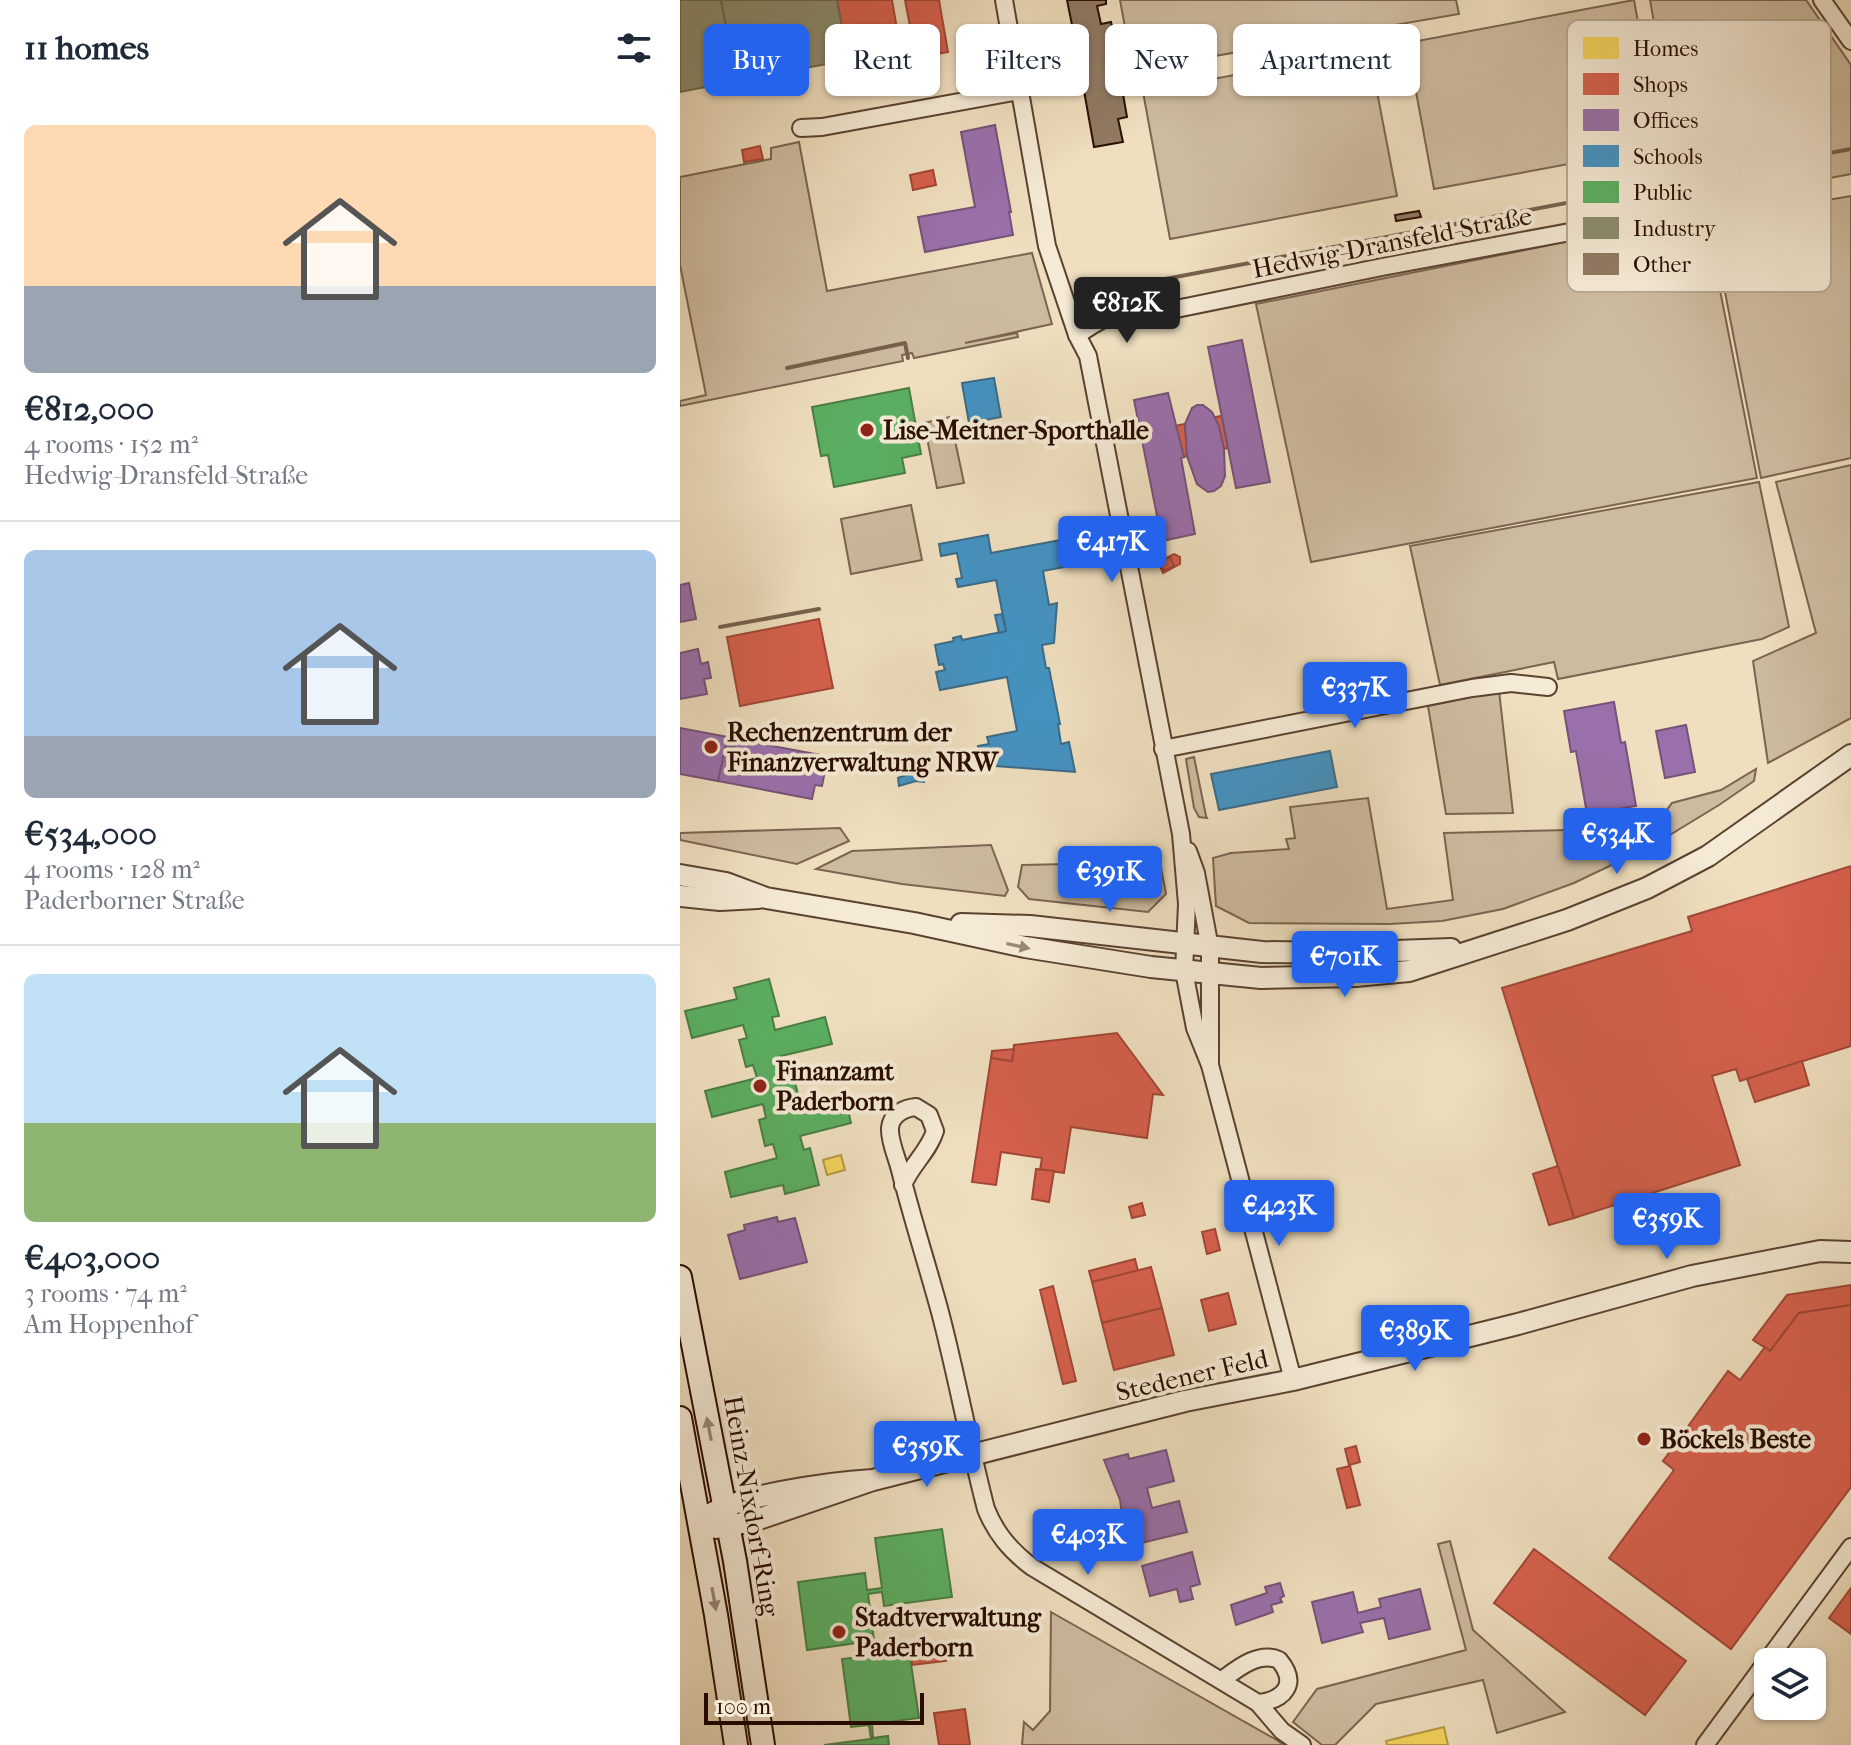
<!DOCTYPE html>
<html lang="en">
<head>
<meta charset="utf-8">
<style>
	:root { --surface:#fff; --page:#f6f6f7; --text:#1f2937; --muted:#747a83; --line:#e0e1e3; --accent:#2563eb }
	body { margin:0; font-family:"IM FELL French Canon",serif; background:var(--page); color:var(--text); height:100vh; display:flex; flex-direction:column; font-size:30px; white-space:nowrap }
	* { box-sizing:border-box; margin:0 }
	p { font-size:26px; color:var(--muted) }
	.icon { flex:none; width:44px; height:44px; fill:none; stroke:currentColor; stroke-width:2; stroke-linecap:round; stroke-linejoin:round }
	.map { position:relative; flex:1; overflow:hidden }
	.side { display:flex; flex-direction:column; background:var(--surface); width:680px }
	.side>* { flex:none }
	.top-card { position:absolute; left:24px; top:24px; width:760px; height:72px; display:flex; gap:16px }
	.controls { position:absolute; left:1074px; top:1648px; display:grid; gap:16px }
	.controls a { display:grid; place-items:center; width:72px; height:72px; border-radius:12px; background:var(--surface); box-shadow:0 2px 6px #0004; font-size:40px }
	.scale { position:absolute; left:24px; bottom:20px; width:220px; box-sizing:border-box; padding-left:8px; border:4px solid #290d00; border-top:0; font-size:22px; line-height:28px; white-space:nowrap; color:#290d00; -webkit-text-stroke:6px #f5ead5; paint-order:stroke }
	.price { position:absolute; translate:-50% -68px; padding:0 18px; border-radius:8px; background:var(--accent); color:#fff; font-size:26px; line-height:52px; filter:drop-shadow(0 2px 4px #0008) }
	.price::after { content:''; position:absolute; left:50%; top:48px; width:24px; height:18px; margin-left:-12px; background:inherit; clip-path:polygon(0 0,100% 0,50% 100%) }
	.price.current { background:#222; color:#fff }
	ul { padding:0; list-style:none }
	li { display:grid; align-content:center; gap:16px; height:424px; padding:0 24px }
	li+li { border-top:2px solid var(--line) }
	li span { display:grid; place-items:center; height:248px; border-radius:12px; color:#555 }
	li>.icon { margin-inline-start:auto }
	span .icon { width:144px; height:144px; fill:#fffc; stroke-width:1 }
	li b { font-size:34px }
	h2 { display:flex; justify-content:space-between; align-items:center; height:96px; padding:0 24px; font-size:34px }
	.chip { padding:0 28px; border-radius:12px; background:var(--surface); box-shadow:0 2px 6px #0004; font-size:28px; line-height:72px }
	.chip.current { background:var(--accent); color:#fff }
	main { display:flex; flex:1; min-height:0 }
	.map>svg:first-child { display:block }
	.green { fill:#cdbb9f; stroke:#7b6450; stroke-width:2 }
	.homes { fill:#f6d55c; stroke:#b89940; stroke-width:2 }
	.shops { fill:#d6604d; stroke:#a24736; stroke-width:2 }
	.offices { fill:#9970ab; stroke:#775278; stroke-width:2 }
	.schools { fill:#4393c3; stroke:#3b6b88; stroke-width:2 }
	.public { fill:#5aae61; stroke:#4b7e44; stroke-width:2 }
	.industry { fill:#8c8c6e; stroke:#6e664d; stroke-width:2 }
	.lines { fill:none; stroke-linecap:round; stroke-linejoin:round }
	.stream { stroke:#78604c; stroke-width:4 }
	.building { fill:#907a63; stroke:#290d00; stroke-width:2 }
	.minor-casing { stroke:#5a4230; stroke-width:20 }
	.tertiary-casing { stroke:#5a4230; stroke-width:24 }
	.secondary-casing { stroke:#290d00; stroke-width:26 }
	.minor { stroke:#f5ead5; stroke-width:16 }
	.tertiary { stroke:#f5ead5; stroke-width:20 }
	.secondary { stroke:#f5ead5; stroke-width:22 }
	.oneway { fill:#998775 }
	.poi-dot { fill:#8f2418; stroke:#f5ead5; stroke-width:3 }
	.labels { text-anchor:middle; stroke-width:8; stroke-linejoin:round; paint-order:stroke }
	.street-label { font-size:26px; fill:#290d00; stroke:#f5ead5 }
	.poi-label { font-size:26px; font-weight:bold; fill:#290d00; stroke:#f5ead5; text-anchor:start }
	.key { fill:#f5ead5; stroke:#b8a895; stroke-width:2 }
	.key-label { font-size:22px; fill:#290d00 }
</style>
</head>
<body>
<main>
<section class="side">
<h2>11 homes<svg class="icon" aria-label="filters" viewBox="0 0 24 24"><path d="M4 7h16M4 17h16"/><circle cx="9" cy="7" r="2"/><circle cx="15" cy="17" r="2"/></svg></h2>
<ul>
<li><span style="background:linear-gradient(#ffd9b3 65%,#9aa5b1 0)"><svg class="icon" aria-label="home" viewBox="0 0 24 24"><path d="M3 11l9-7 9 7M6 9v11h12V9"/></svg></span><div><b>€812,000</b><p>4 rooms · 152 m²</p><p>Hedwig-Dransfeld-Straße</p></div></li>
<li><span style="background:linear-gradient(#a9c7e8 75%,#9aa5b1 0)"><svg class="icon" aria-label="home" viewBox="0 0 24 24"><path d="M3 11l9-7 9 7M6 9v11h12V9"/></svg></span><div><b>€534,000</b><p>4 rooms · 128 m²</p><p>Paderborner Straße</p></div></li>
<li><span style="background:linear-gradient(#bfe0f5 60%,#8fb573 0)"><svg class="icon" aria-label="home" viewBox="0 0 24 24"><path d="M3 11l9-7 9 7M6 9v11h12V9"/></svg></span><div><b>€403,000</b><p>3 rooms · 74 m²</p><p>Am Hoppenhof</p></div></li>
</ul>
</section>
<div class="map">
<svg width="1171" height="1745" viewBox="0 0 1171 1745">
	<rect width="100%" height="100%" fill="#efdfbf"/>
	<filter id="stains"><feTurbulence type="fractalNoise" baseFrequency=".0025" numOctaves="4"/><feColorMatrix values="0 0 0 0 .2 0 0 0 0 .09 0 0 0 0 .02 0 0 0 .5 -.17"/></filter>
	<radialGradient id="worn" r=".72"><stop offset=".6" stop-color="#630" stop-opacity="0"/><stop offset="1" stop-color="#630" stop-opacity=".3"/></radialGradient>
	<!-- green -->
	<g class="green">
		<path d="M440 0H776L779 14 453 70Z"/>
		<path d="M954 0 981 147 754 189 727 43Z"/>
		<path d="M970 0H1126L1171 65V174L1007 205Z"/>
		<path d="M689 50 717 196 490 239 463 92Z"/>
		<path d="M119 142 147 291 352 253 372 324 285 343 337 333 338 337 234 358 232 353 222 355 223 361 0 406V401L26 395 0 265V177L91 159V148Z"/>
		<path d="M1171 196V458L1081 478 1031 220Z"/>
		<path d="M1026 219 1077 478 631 562 576 304 985 222Z"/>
		<path d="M270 417 284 483 257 488 244 423Z"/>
		<path d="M1171 465V718L1088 763 1073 661 1136 633 1096 482Z"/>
		<path d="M1079 482 1109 627 1082 639 878 679 874 662 760 685 730 546Z"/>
		<path d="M231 505 242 560 171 574 161 519Z"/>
		<path d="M819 691 833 813 766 814 748 706Z"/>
		<path d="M514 757 526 816 527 818 519 817 514 808 506 759Z"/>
		<path d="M1076 769 1074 781 1039 805 975 844 964 841 992 803 1041 790Z"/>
		<path d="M688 798 707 909 773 900 764 833 932 829 942 856 938 862 894 883 823 909 762 921 710 924 569 923 536 906 533 858 551 853 609 849 606 839 615 838 610 807Z"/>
		<path d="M160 828 169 841 117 864 0 840V833Z"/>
		<path d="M311 845 328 890 325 896 222 884 136 869 172 851Z"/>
		<path d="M480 862 486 894 468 912 349 899 338 887 342 865Z"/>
		<path d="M770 1541 793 1630 885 1712 817 1733 803 1680 696 1704 655 1745H642L613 1722 637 1689 786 1650 758 1544Z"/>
		<path d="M371 1612 595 1739 604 1745H342L344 1722 353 1730 370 1711Z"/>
	</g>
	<!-- homes -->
	<g class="homes">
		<path d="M161 1155 165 1170 147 1175 143 1160Z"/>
		<path d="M764 1727 768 1745H707L706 1741Z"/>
	</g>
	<!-- shops -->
	<g class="shops">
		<path d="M157 0H212L217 29 164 39Z"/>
		<path d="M225 0H259L268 52 236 58Z"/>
		<path d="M80 146 83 159 64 162 62 150Z"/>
		<path d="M253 170 256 185 233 190 230 175Z"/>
		<path d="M542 416 548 448 544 449 535 417Z"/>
		<path d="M505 424 507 456 504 457 494 426Z"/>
		<path d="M494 554 500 557V564L483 573 478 562Z"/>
		<path d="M490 557 494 566 484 571 479 562Z"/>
		<path d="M139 619 153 688 60 706 47 637Z"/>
		<path d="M1171 866V1046L1060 1081 1056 1069 1032 1076 1060 1165 894 1218 822 988 1012 931 1008 917Z"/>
		<path d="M437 1033 483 1095 473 1094 467 1138 391 1127 384 1173 360 1170 362 1158 321 1152 316 1185 292 1182 311 1058 332 1061 334 1045Z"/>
		<path d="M334 1049 332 1061 311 1058 312 1051Z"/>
		<path d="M1122 1061 1129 1085 1075 1102 1067 1079Z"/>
		<path d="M878 1166 894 1218 869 1225 853 1174Z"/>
		<path d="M356 1169 374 1171 369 1202 352 1199Z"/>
		<path d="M462 1203 465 1215 452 1218 449 1207Z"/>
		<path d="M535 1229 540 1250 527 1254 522 1232Z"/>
		<path d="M455 1259 458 1271 412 1282 409 1271Z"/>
		<path d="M471 1267 482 1308 422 1323 412 1282Z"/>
		<path d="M1171 1285V1305L1119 1313 1090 1351 1073 1340 1107 1295Z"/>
		<path d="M373 1286 396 1381 383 1384 360 1290Z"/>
		<path d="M548 1293 556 1324 529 1331 521 1300Z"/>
		<path d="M1171 1305V1487L1051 1649 929 1558 994 1470 983 1461 1048 1371 1060 1380 1085 1347 1090 1351 1119 1313Z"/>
		<path d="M482 1308 494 1355 434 1370 422 1323Z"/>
		<path d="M676 1446 680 1462 669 1465 665 1449Z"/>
		<path d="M670 1466 680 1505 667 1508 657 1469Z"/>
		<path d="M854 1549 1006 1661 965 1715 814 1603Z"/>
		<path d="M1171 1588V1634L1149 1618Z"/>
		<path d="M264 1649 266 1661 232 1665 231 1653Z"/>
		<path d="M285 1709 290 1745H259L254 1713Z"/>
	</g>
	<!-- offices -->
	<g class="offices">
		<path d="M315 125 331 212H329L333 235 245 252 238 217 295 207 281 132Z"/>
		<path d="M562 340 590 482 556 488 528 347Z"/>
		<path d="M488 393 504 457 501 458 515 534 482 541 454 400Z"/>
		<path d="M517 405H523L532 412 539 426 544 449 545 476 541 486 534 491 528 492 517 484 507 456 505 424 512 408Z"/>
		<path d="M9 583 16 619 0 622V585Z"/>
		<path d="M18 649 21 664 28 662 31 678 24 679 27 694 0 699V653Z"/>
		<path d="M934 702 941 743 945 742 956 806 907 814 896 751 891 752 884 711Z"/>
		<path d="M1006 725 1015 772 985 778 976 731Z"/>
		<path d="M0 728 48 737 38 781 0 774Z"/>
		<path d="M56 739 141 755 138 769 145 771 142 786 135 785 132 799 38 781 46 745 54 747Z"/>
		<path d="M97 1217 98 1222 115 1218 127 1262 60 1279 48 1235 65 1230 64 1225Z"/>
		<path d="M486 1450 494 1481 467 1488 472 1508 499 1501 507 1532 457 1544 455 1535 445 1537 440 1500 424 1460 448 1454 449 1459Z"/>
		<path d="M512 1552 520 1584 510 1587 513 1599 500 1602 497 1589 470 1596 462 1566Z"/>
		<path d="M600 1583 604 1596 600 1598 602 1602 591 1605 593 1612 556 1625 551 1605 587 1593 585 1587Z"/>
		<path d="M740 1589 750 1629 709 1639 704 1618 680 1623 683 1632 642 1643 632 1602 673 1592 678 1613 701 1607 699 1599Z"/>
	</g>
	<!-- schools -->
	<g class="schools">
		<path d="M314 378 321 417 289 423 282 383Z"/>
		<path d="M308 535 311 553 381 540 384 558 388 557 390 566 363 571 369 605 377 603 374 643 362 645 366 668H369L380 724H378L381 744 389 742 395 772 302 765 298 746 309 744 307 737 337 731 327 677 260 690 256 672 265 670 263 664 259 665 255 645 274 641 273 638 281 636 282 640 326 631 316 580 278 587 276 579 282 578 277 553 261 556 259 544Z"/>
		<path d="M322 614 326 631 319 633 315 615Z"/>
		<path d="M650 751 657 787 539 810 531 774Z"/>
		<path d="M216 755 232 759V772L245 773 244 782 236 781 219 786 218 778 226 775V773L207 771 208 757 216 758Z"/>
	</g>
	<!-- public -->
	<g class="public">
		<path d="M229 388 241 454 222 458 225 473 154 487 148 455 141 456 132 407Z"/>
		<path d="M89 979 99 1016 92 1017 95 1030 145 1017 152 1044 101 1056 105 1070 111 1068 118 1094 111 1096 114 1110 165 1097 171 1123 120 1136 124 1150 130 1148 139 1185 105 1194 103 1185 51 1197 45 1172 97 1158 93 1144 85 1146 79 1120 86 1118 83 1104 32 1117 25 1091 77 1078 73 1065 66 1067 59 1040 67 1038 63 1025 12 1038 5 1011 57 999 54 988Z"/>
		<path d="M262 1529 272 1597 204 1606 202 1592 188 1594 194 1640 180 1642 182 1656 229 1650 239 1718 192 1724 193 1738 208 1736 209 1745H144L191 1739 189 1725 171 1727 162 1659 179 1657 177 1643 127 1650 118 1582 185 1573 187 1590 202 1588 195 1538Z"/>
	</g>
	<!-- industry -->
	<g class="industry">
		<path d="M0 0H41L57 81 0 92Z"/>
		<path d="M41 0H157L168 60 57 81Z"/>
	</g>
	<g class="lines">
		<!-- stream -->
		<g class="stream">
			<path d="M406 294 1171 149"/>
			<path d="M107 368 225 343 228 358"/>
			<path d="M40 627 139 609"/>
		</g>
	</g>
	<!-- building -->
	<g class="building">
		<path d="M387 0H426V4L417 6 421 24 431 22 437 49 426 51 430 73 439 71 447 117 438 119 443 142 414 147 398 57 391 58 386 31 393 30Z"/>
		<path d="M739 211 741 217 716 221 715 215Z"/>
	</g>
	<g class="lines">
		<defs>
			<g id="minor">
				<path d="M324 0 367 246 397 335 408 356 501 834 507 904 504 971 515 1028 530 1065"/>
				<path d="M1142 0 1171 41"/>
				<path d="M121 128 142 127 339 91"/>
				<path d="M397 335C418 322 426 313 452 318L702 267 981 215"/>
				<path d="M483 749 792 688 831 683 868 687"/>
				<path d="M508 851 516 873 530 948V1065L613 1380"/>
				<path d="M223 1185C231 1165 249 1151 255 1131L249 1115 236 1107C224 1108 211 1115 210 1128 209 1141 217 1157 220 1170 232 1218 247 1264 260 1312 277 1377 289 1444 306 1509 316 1534 331 1551 352 1567L578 1703C604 1700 619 1684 599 1660 579 1651 558 1668 542 1680"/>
				<path d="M578 1703 602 1731 622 1745"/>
				<path d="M1025 1745 1171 1547"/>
			</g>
			<g id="tertiary">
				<path d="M0 875 46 883 86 898 234 923 345 947 471 967 581 978 675 976 729 971 887 920 967 888 1028 856 1171 755"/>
				<path d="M0 896 40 900 78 898"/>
				<path d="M281 924 350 926 582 952 660 953 771 949"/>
				<path d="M193 1480C159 1482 38 1496 20 1523L36 1528 73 1521 193 1480 505 1401 613 1380 838 1324 1012 1276 1140 1251 1171 1252"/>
			</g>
			<g id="secondary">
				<path d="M0 1277 55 1561 83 1745"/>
				<path d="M0 1418 36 1615 56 1745"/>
			</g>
		</defs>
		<!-- minor casing -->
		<use href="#minor" class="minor-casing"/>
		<!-- tertiary casing -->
		<use href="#tertiary" class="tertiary-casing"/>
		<!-- secondary casing -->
		<use href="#secondary" class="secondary-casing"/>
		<!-- minor -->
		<use href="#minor" class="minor"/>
		<!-- tertiary -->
		<use href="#tertiary" class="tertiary"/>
		<!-- secondary -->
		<use href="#secondary" class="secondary"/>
	</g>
	<!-- one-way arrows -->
	<defs><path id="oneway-solid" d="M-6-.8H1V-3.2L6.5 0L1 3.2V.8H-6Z" transform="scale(2)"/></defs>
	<g class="oneway">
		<use href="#oneway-solid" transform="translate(338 946) rotate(12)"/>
		<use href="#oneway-solid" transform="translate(29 1429) rotate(-101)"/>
		<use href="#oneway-solid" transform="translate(34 1599) rotate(80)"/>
	</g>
	<!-- markers -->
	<g class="poi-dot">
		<circle cx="187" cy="430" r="8"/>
		<circle cx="31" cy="747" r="8"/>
		<circle cx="80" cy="1086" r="8"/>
		<circle cx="964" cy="1439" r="8"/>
		<circle cx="159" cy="1632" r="8"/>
	</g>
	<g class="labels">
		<!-- street labels -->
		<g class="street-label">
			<text transform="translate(712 242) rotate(-11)" y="9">Hedwig-Dransfeld-Straße</text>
			<text transform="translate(512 1375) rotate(-13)" y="9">Stedener Feld</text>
			<text transform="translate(72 1506) rotate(80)" y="9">Heinz-Nixdorf-Ring</text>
		</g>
		<!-- poi labels -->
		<g class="poi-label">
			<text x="203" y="439">Lise-Meitner-Sporthalle</text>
			<text x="47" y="741">Rechenzentrum der<tspan x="47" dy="30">Finanzverwaltung NRW</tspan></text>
			<text x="96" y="1080">Finanzamt<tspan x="96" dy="30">Paderborn</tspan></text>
			<text x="980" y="1448">Böckels Beste</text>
			<text x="175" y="1626">Stadtverwaltung<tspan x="175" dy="30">Paderborn</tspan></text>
		</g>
	</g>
	<!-- legend -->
	<rect x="887" y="20" width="264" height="272" rx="12" class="key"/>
	<rect x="903" y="37" width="36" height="22" fill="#f6d55c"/>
	<rect x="903" y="73" width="36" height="22" fill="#d6604d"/>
	<rect x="903" y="109" width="36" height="22" fill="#9970ab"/>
	<rect x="903" y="145" width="36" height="22" fill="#4393c3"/>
	<rect x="903" y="181" width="36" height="22" fill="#5aae61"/>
	<rect x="903" y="217" width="36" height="22" fill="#8c8c6e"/>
	<rect x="903" y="253" width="36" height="22" fill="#907a63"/>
	<g class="key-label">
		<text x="953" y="56">Homes</text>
		<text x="953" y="92">Shops</text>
		<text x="953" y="128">Offices</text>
		<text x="953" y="164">Schools</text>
		<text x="953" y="200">Public</text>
		<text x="953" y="236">Industry</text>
		<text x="953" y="272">Other</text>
	</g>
	<rect width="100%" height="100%" filter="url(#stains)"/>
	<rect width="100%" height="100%" fill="url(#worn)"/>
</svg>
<div class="controls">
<a><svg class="icon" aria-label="layers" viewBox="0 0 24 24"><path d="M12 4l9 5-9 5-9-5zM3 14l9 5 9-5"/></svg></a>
</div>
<div class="scale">100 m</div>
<b class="price current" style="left:447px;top:345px">€812K</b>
<b class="price" style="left:432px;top:584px">€417K</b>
<b class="price" style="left:675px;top:730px">€337K</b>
<b class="price" style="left:937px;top:876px">€534K</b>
<b class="price" style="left:430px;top:914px">€391K</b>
<b class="price" style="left:665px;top:999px">€701K</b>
<b class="price" style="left:599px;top:1248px">€423K</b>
<b class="price" style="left:987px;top:1261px">€359K</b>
<b class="price" style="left:735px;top:1373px">€389K</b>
<b class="price" style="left:247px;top:1489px">€359K</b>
<b class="price" style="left:408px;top:1577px">€403K</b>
<div class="top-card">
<a class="chip current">Buy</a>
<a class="chip">Rent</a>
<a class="chip">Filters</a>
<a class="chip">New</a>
<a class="chip">Apartment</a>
</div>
</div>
</main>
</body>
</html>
